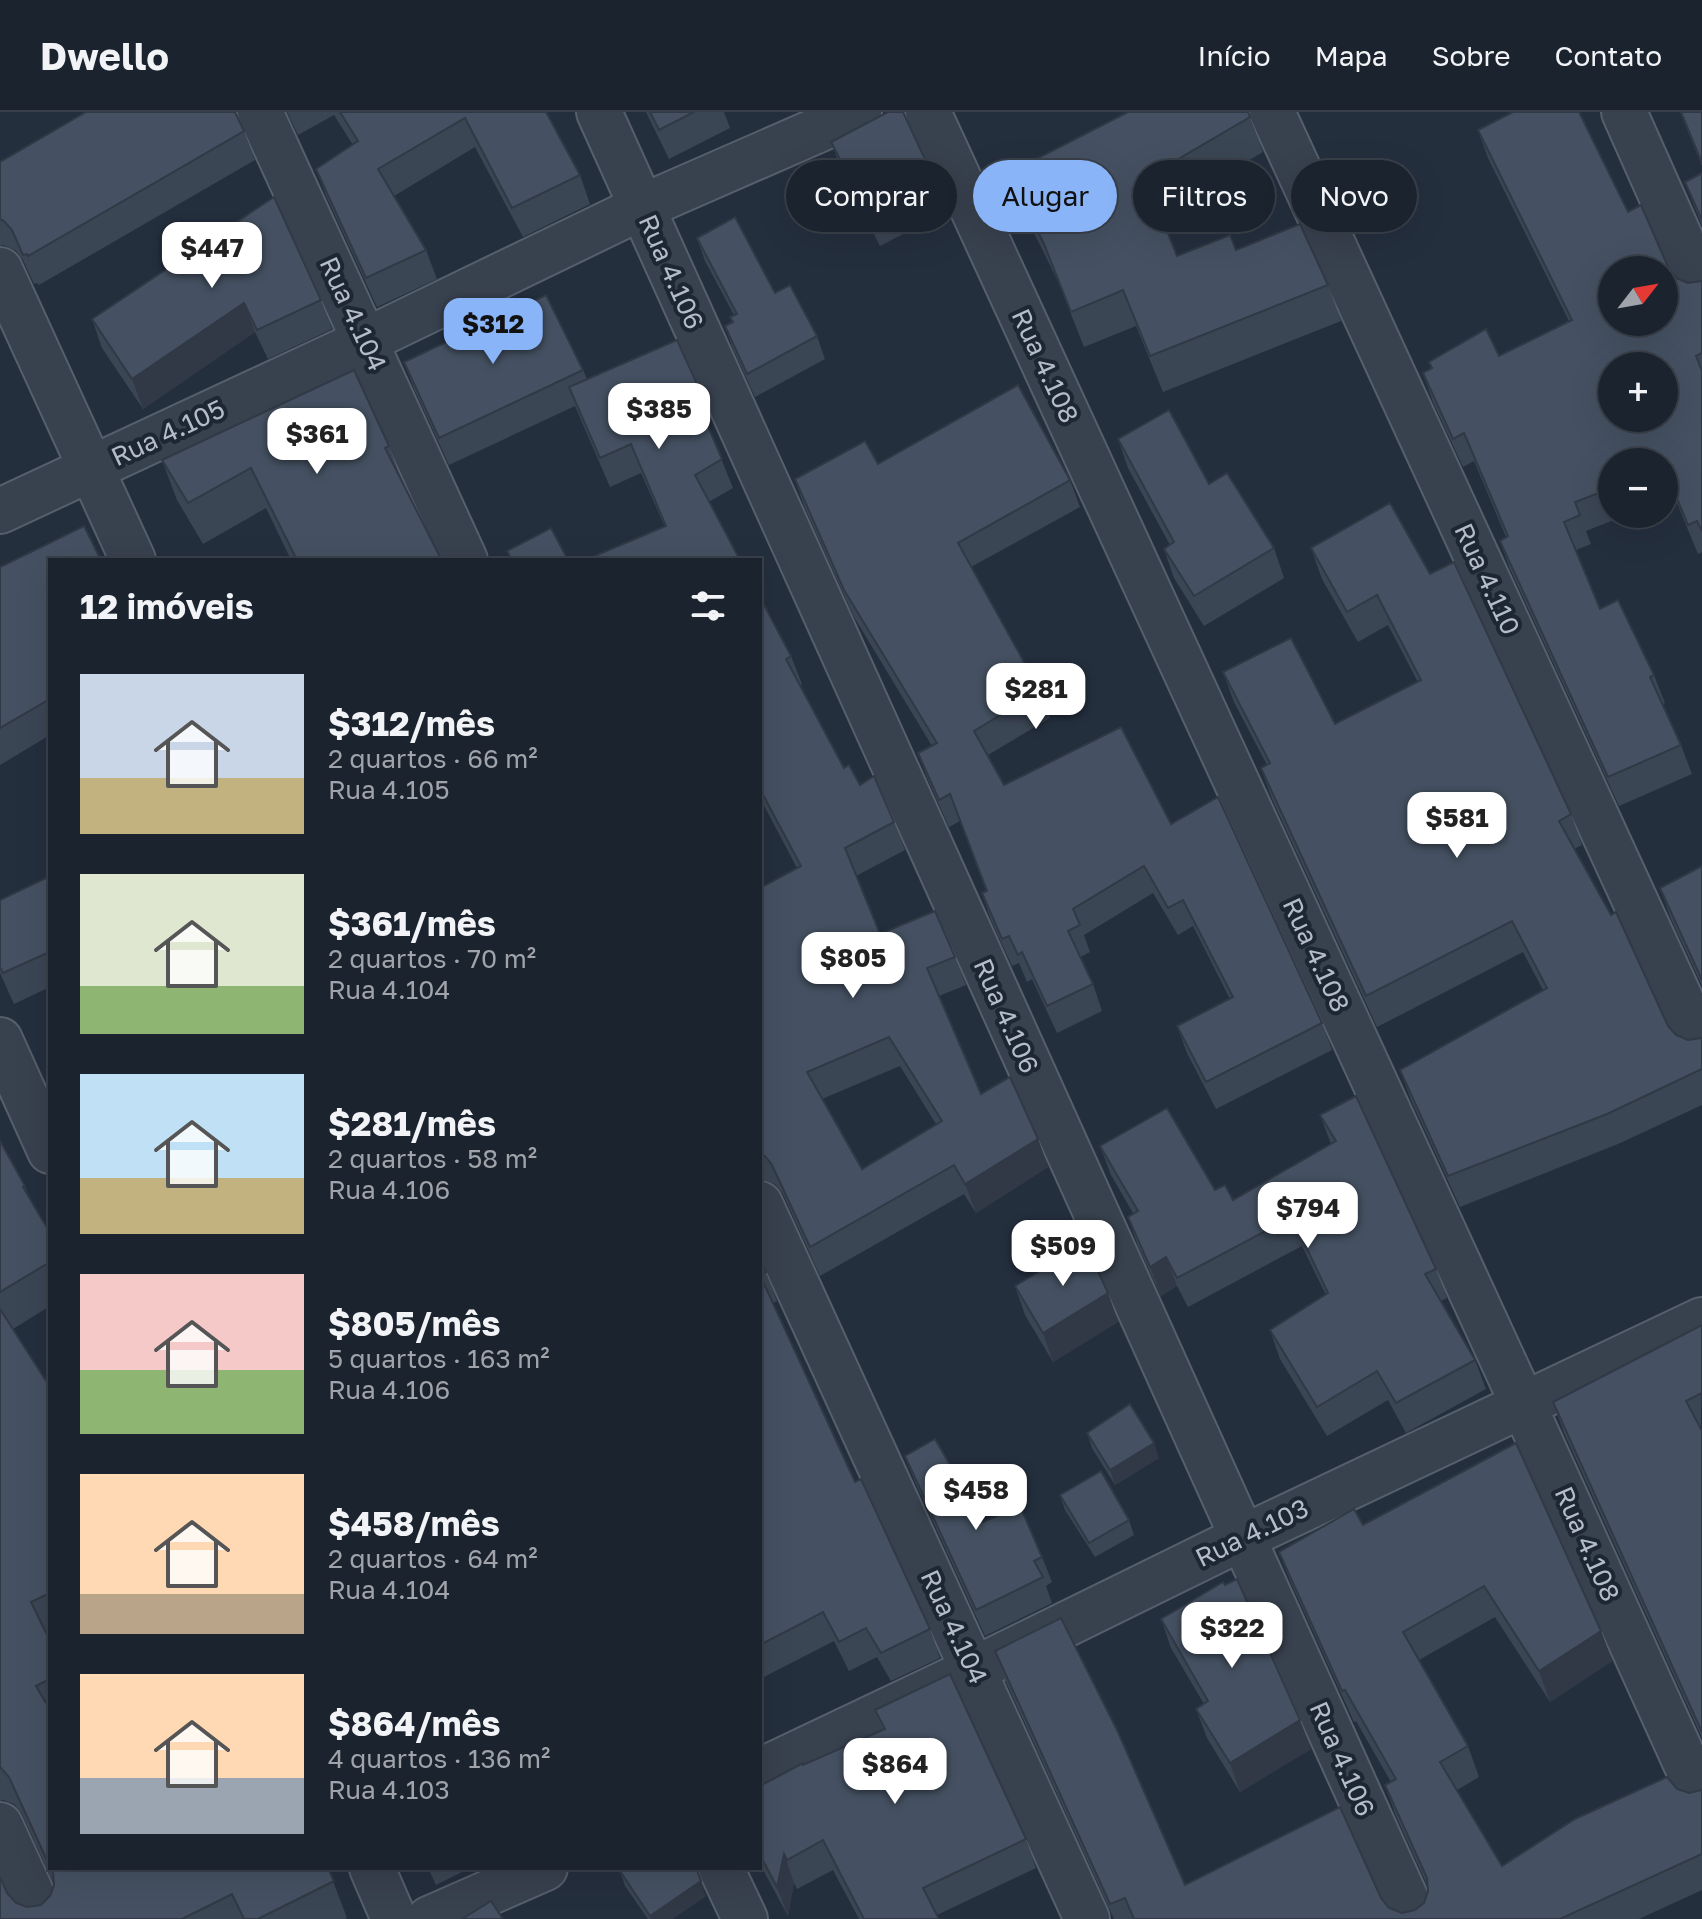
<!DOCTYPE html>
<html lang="pt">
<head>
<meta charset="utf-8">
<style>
	:root { --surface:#1b232e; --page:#282f3a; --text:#f1f3f6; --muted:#a0a4aa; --line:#39404a; --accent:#8ab4f8 }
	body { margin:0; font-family:"Golos Text",sans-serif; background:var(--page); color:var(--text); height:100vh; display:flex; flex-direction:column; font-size:30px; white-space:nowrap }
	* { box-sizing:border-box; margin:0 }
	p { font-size:26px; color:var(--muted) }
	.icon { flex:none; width:44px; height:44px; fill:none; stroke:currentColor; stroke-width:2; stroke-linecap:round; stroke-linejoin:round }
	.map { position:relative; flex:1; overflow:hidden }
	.panel { position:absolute; left:48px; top:446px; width:714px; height:1312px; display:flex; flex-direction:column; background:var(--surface); border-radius:0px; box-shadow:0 8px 32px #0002,0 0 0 2px var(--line) }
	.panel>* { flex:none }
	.top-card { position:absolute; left:786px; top:48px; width:760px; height:72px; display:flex; gap:16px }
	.needle { width:52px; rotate:59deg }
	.tools { position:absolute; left:1598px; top:144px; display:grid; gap:16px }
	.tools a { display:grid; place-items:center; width:80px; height:80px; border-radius:50%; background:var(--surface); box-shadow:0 8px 32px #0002,0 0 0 2px var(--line); font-size:40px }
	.price { position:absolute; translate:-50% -68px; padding:0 18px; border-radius:16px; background:#fff; color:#222; font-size:26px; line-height:52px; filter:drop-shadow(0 2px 4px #0008) }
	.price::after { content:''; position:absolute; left:50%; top:48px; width:24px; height:18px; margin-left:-12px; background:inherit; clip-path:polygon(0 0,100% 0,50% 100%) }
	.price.on { background:var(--accent); color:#111 }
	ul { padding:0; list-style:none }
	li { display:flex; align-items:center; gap:24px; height:200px; padding:0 32px }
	li span { display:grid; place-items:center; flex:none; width:224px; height:160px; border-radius:0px; color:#555 }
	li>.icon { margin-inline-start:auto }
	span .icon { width:96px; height:96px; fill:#fffc; stroke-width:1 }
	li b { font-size:34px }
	h2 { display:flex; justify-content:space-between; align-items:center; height:96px; padding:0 32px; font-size:34px }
	.pill { padding:0 28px; border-radius:36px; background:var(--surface); box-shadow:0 8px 32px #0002,0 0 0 2px var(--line); font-size:28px; line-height:72px }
	.pill.on { background:var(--accent); color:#111 }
	header { display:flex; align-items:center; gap:48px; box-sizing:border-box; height:112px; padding:0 40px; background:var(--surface); border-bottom:2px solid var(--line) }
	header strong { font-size:38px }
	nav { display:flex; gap:44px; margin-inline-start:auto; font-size:28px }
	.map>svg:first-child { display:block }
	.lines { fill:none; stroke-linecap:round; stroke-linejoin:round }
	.minor-casing { stroke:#565f6c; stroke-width:48 }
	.minor { stroke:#38414e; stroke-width:44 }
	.wall { fill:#3b4654; fill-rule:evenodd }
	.shaded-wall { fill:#303945 }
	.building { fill:#455162; stroke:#303945; stroke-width:2; fill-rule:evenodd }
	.labels { text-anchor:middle; stroke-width:8; stroke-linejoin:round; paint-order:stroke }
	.street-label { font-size:26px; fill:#b4bcc9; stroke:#1d2633 }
</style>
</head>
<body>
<header>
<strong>Dwello</strong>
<nav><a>Início</a><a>Mapa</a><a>Sobre</a><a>Contato</a></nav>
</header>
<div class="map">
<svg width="1702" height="1807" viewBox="0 0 1702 1807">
	<rect width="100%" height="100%" fill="#242f3e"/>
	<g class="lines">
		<defs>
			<g id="minor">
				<path d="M260 0 465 448"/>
				<path d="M599 0 1415 1807"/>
				<path d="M928 0 1523 1292 1702 1687"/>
				<path d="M1272 0 1702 934"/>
				<path d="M1624 0 1702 175"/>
				<path d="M0 158 133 448"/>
				<path d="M0 399 365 229 642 95 859 0"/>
				<path d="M0 928 50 1039"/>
				<path d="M760 1092 1087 1807"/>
				<path d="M760 1659 973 1558 1242 1426 1702 1208"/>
				<path d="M0 1713 43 1807"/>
				<path d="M372 1756 394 1807"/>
				<path d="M721 1756 745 1807"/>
				<path d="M429 1807 545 1756"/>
			</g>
		</defs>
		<!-- minor casing -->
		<use href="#minor" class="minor-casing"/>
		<!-- minor -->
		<use href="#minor" class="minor"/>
	</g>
	<!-- wall -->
	<g class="wall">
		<path d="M287 0H546L580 63 590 92 523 125 475 35 394 84 426 138 437 167 377 195 327 86 316 57 353 33 334 3 298 23Z"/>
		<path d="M646 0H724L730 16 669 47Z"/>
		<path d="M1680 0H1702V54Z"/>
		<path d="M1250 5 1263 40 1160 101 1177 144 1236 138 1328 173 1341 209 1163 280 1136 214 1084 235 1057 167 1022 97 1009 61Z"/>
		<path d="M1478 18 1628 100 1676 166 1688 171 1702 169V440L1698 442 1674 384 1664 388V350H1612V402H1629L1586 419 1591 432 1576 438 1600 497 1654 563 1665 591 1663 592 1681 633 1692 662 1619 694 1510 457 1500 429 1506 425 1474 349 1463 355 1433 290 1423 261 1431 257 1429 250 1499 244 1569 209 1488 46Z"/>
		<path d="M244 19 255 48 39 173 37 171 34 172 23 148 15 138 3 133 0 134V50Z"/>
		<path d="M831 30 936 71 946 100 880 134 842 59Z"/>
		<path d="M1702 61V114L1685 70Z"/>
		<path d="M697 126 775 181 817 224 825 247 755 285 733 237 725 214 732 211 730 205 734 203 705 149Z"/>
		<path d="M321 188 332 217 268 247 255 220 143 297 102 236 92 207Z"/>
		<path d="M404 250 583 258 587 267 701 281 711 309 707 312 733 376 665 415 641 361 610 375 575 294 449 353 414 277Z"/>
		<path d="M1118 327 1209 372 1274 436 1284 466 1204 514 1174 466 1164 437 1170 433 1128 356Z"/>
		<path d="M389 334 402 370 441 448H291L266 396 203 432 177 388 162 348Z"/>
		<path d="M878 352 1070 368 1080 395 971 455 1040 579 1050 606 988 643 1004 673 1171 712 1322 911 1332 938 1216 997 1187 941 1177 914 1230 887 1193 814 1178 823 1153 781 1084 823 1090 840 1080 845 1093 872 1102 899 1057 921 1032 867 1027 870 1019 851 1012 854 991 808 982 781 986 779 960 709 949 715 928 668 918 641 932 634 854 505 804 394 795 367Z"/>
		<path d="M1311 436 1430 462 1571 702 1582 733 1574 737 1668 914 1676 923 1688 928 1702 926V993L1618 1032 1460 1095 1411 988 1400 958 1543 878 1523 840 1377 915 1272 687 1261 656 1267 653 1234 590 1223 560 1335 612 1418 570 1388 513 1358 530 1322 467Z"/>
		<path d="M50 448V623L0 653V455Z"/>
		<path d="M760 485 791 544 802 572 800 573 844 656 894 710 905 738 856 764 880 822 955 845 966 873 939 884 981 982 1038 1027 1048 1055 976 1101 964 1082 820 1164 783 1082 775 1072 760 1067V776L797 756 760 686ZM900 954 936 1012 862 1057 822 987Z"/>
		<path d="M1702 754V874L1671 807 1660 776Z"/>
		<path d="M50 764V875L14 892 0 861V788Z"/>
		<path d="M1320 1003 1436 1157 1447 1186 1441 1189 1475 1248 1486 1277 1406 1321 1388 1288 1327 1324 1280 1247 1270 1218 1326 1183 1302 1134 1188 1195 1177 1174 1161 1184 1138 1134 1128 1105 1133 1101 1111 1063 1100 1034 1215 1078 1233 1088 1331 1032Z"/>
		<path d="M0 1029 25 1074 30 1088 50 1121V1194L13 1217 50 1275V1524L48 1525 50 1529V1756H328L347 1806 345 1807H0L7 1781 16 1791 27 1795 41 1793 50 1784 54 1773 22 1702 14 1692 3 1688 0 1689Z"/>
		<path d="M760 1146 777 1189 773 1191 855 1370 930 1517 940 1546 891 1569 877 1545 849 1559 834 1529 760 1567Z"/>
		<path d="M1015 1174 1108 1181 1118 1210 1053 1250 1025 1203Z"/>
		<path d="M1702 1213 1701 1318 1702 1626 1564 1321 1553 1290Z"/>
		<path d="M1087 1321 1159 1346 1115 1373 1092 1336Z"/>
		<path d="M905 1344 983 1410 1042 1445 1052 1470 1046 1474 1052 1491 985 1524 915 1370Z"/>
		<path d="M1060 1383 1129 1408 1134 1423 1095 1445 1065 1398Z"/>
		<path d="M1363 1413 1601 1519 1612 1549 1550 1590 1495 1505 1419 1548 1468 1634 1479 1665 1457 1678 1502 1754 1677 1677 1689 1681 1702 1678V1778L1639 1807H1114L1006 1570 995 1539 1185 1773 1381 1786 1389 1796 1402 1801 1415 1798 1424 1791 1428 1779V1775L1396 1704 1385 1673 1391 1670 1356 1609 1354 1610 1291 1471 1279 1440Z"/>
		<path d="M1161 1507 1311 1637 1240 1680 1207 1626 1196 1597 1204 1592 1171 1536Z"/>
		<path d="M875 1598 1026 1727 1036 1756 937 1803 939 1807H859L833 1758 797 1777 794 1771 788 1804 760 1752V1674L803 1651 804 1653 882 1618Z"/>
		<path d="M428 1756H470L436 1773Z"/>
		<path d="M620 1759 706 1784 672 1807H648L625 1774Z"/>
	</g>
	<!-- shaded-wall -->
	<g class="shaded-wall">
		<path d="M244 191 255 220 143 297 132 267Z"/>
		<path d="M1038 1027 1048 1055 976 1101 965 1072Z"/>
		<path d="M1166 1145 1177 1174 1161 1184 1150 1155Z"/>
		<path d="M1108 1181 1118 1210 1053 1250 1043 1221Z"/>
		<path d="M1154 1331 1159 1346 1115 1373 1110 1358Z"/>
		<path d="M1601 1519 1612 1549 1550 1590 1539 1559Z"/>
		<path d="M1300 1608 1311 1637 1240 1680 1230 1651Z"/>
		<path d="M784 1742 794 1771 788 1804 777 1775Z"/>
		<path d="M696 1756 706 1784 672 1807H651L650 1804Z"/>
	</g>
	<!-- building -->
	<g class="building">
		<path d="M86 0H235L244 19 28 144 27 142 23 143 12 118 4 109 0 107V50Z"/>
		<path d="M340 0H546L580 63 512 96 465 6 378 57 426 138 366 166 316 57 358 29Z"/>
		<path d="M650 0H694L659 18Z"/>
		<path d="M888 0H903L936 71 870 105 831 30Z"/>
		<path d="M1128 0H1248L1250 5 1146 66 1177 144 1230 123 1236 138 1300 112 1328 173 1150 244 1123 178 1071 200 1044 132 1009 61Z"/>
		<path d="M1513 0H1579L1628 100 1641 93 1669 157 1676 166 1688 171 1702 169V241L1696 244 1702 259V419L1697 409 1688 413 1664 356V350H1612V376L1575 390 1580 403 1564 410 1600 497 1618 488 1654 563 1650 565 1681 633 1608 665 1500 429 1508 424 1464 321 1453 327 1423 261 1432 256 1429 250 1486 217 1499 244 1572 208 1478 18ZM1612 158H1664V210H1612ZM1612 254H1664V306H1612Z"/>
		<path d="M1681 0H1702V51Z"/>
		<path d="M1702 61V108L1685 70Z"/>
		<path d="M274 85 321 188 257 218 244 191 132 267 92 207Z"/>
		<path d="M735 105 775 181 790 173 817 224 747 262 725 214 733 210 730 205 737 202 697 126Z"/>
		<path d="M546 183 583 258 439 326 404 250Z"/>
		<path d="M677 228 701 281 695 284 722 347 695 363 740 448H585L666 414 631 332 600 346 569 275Z"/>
		<path d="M354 258 389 334 385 336 441 447 297 448 251 356 188 391 162 348Z"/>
		<path d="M1018 273 1070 368 958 431 1040 579 974 619 1004 673 1121 615 1171 712 1218 685 1322 911 1206 970 1177 914 1233 885 1183 788 1168 796 1144 754 1073 797 1080 813 1068 819 1093 872 1047 894 1022 840 1018 843 1009 824 1002 827 982 781 987 779 950 682 939 688 918 641 937 631 844 478 795 367 865 329 878 352Z"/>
		<path d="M1169 298 1209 372 1227 361 1274 436 1194 484 1164 437 1174 430 1118 327Z"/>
		<path d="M1390 391 1430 462 1454 450 1571 702 1559 709 1611 803 1616 800 1668 914 1676 923 1688 928 1702 926V957L1607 1002 1448 1064 1400 958 1547 876 1512 809 1366 884 1261 656 1270 651 1223 560 1291 526 1335 612 1421 568 1377 483 1347 500 1311 436Z"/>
		<path d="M84 414 101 448H50V587L0 616V455Z"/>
		<path d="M551 416 568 448H512L507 439Z"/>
		<path d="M760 485 791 544 786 547 844 656 849 653 860 673 874 664 894 710 845 736 880 822 935 799 955 845 927 856 981 982 1010 965 1038 1027 965 1072 954 1053 810 1135 772 1053 765 1044 760 1042V776L801 754 760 677ZM889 925 942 1009 862 1057 807 960Z"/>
		<path d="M1702 754V868L1660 776Z"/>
		<path d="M50 764V848L47 841 3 861 0 855V788Z"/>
		<path d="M1356 984 1436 1157 1425 1162 1475 1248 1396 1291 1377 1259 1317 1295 1270 1218 1328 1181 1292 1105 1177 1166 1166 1145 1150 1155 1128 1105 1138 1099 1100 1034 1167 996 1215 1078 1225 1073 1233 1088 1336 1029 1320 1003Z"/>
		<path d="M0 1029 25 1074 23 1075 50 1121V1150L0 1180Z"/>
		<path d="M1085 1131 1108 1181 1043 1221 1015 1174Z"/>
		<path d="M760 1146 766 1160 760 1163 855 1370 861 1367 930 1517 881 1541 866 1516 839 1530 823 1500 760 1533Z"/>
		<path d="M0 1197 50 1275V1481L31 1490 50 1529V1567L36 1574 50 1598V1755L9 1665 0 1655Z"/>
		<path d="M1702 1213V1281L1686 1289 1702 1319V1620L1553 1290Z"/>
		<path d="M1130 1292 1154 1331 1110 1358 1087 1321Z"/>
		<path d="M935 1327 983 1410 1020 1394 1042 1445 1034 1449 1043 1465 976 1498 905 1344Z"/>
		<path d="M1516 1331 1601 1519 1539 1559 1484 1474 1403 1520 1468 1634 1440 1650 1502 1754 1575 1707 1667 1665 1677 1677 1689 1681 1702 1678V1742L1560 1807H1134L1125 1786 1110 1792 995 1539 1061 1506 1118 1620 1185 1773 1340 1695 1381 1786 1389 1796 1402 1801 1415 1798 1424 1791 1428 1779 1427 1766 1385 1673 1396 1667 1345 1578 1342 1579 1279 1440 1354 1397 1363 1413Z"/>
		<path d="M1101 1359 1129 1408 1089 1431 1060 1383Z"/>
		<path d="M1237 1467 1300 1608 1230 1651 1196 1597 1208 1589 1161 1507 1223 1470 1225 1473Z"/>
		<path d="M950 1562 1026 1727 923 1776 939 1807H864L823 1728 787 1748 784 1742 777 1775 760 1743V1674L803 1651V1653L885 1617 875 1598Z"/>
		<path d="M50 1756H328L334 1769 258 1807H244L232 1782 182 1807H0V1765L7 1781 16 1791 27 1795 41 1793 50 1784 54 1773 53 1761Z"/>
		<path d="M624 1756H696L701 1769 650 1804 620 1759Z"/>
		<path d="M491 1789 503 1807H462Z"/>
	</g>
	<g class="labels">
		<!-- street labels -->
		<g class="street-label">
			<text transform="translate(671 160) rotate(66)" y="9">Rua 4.106</text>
			<text transform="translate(353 202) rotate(65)" y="9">Rua 4.104</text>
			<text transform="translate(1045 254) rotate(65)" y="9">Rua 4.108</text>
			<text transform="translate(168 321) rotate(-25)" y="9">Rua 4.105</text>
			<text transform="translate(1487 467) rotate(65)" y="9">Rua 4.110</text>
			<text transform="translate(1316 843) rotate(65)" y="9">Rua 4.108</text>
			<text transform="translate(1006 904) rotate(66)" y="9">Rua 4.106</text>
			<text transform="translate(1252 1421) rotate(-26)" y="9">Rua 4.103</text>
			<text transform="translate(1587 1432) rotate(66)" y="9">Rua 4.108</text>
			<text transform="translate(954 1515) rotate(65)" y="9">Rua 4.104</text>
			<text transform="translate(1342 1647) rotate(66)" y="9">Rua 4.106</text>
		</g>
	</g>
</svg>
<div class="tools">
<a><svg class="needle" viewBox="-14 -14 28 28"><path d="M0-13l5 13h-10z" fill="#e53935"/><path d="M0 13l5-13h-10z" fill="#a0a4aa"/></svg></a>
<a>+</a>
<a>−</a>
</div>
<b class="price" style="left:212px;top:178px">$447</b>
<b class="price on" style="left:493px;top:254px">$312</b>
<b class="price" style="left:659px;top:339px">$385</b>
<b class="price" style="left:317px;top:364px">$361</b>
<b class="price" style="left:1036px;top:619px">$281</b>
<b class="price" style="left:1457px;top:748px">$581</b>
<b class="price" style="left:853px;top:888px">$805</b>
<b class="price" style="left:1308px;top:1138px">$794</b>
<b class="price" style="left:1063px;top:1176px">$509</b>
<b class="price" style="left:976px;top:1420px">$458</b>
<b class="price" style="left:1232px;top:1558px">$322</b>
<b class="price" style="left:895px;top:1694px">$864</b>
<div class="top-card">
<a class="pill">Comprar</a>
<a class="pill on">Alugar</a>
<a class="pill">Filtros</a>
<a class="pill">Novo</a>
</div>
<section class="panel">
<h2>12 imóveis<svg class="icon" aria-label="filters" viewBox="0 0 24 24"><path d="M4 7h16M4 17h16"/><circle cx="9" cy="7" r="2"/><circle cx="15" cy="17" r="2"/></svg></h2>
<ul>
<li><span style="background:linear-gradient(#c9d6e8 65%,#c2b280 0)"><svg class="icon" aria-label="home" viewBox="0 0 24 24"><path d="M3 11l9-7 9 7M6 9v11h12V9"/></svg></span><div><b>$312/mês</b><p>2 quartos · 66 m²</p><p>Rua 4.105</p></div></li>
<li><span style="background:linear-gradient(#dfe7d0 70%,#8fb573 0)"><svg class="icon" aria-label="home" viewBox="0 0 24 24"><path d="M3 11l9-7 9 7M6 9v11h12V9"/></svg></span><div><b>$361/mês</b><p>2 quartos · 70 m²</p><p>Rua 4.104</p></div></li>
<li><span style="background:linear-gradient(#bfe0f5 65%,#c2b280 0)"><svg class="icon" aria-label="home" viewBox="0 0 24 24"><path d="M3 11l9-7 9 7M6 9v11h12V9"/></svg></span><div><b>$281/mês</b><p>2 quartos · 58 m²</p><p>Rua 4.106</p></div></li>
<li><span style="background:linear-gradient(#f6c9c9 60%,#8fb573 0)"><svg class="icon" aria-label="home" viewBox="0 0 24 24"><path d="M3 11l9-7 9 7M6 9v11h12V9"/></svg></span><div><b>$805/mês</b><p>5 quartos · 163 m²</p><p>Rua 4.106</p></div></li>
<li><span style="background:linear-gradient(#ffd9b3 75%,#b9a48a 0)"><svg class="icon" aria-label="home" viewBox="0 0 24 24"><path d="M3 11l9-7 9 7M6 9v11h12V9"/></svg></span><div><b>$458/mês</b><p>2 quartos · 64 m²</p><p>Rua 4.104</p></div></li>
<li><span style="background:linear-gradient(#ffd9b3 65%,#9aa5b1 0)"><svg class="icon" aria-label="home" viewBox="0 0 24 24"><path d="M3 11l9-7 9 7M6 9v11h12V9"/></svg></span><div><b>$864/mês</b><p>4 quartos · 136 m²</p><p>Rua 4.103</p></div></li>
</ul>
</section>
</div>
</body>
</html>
